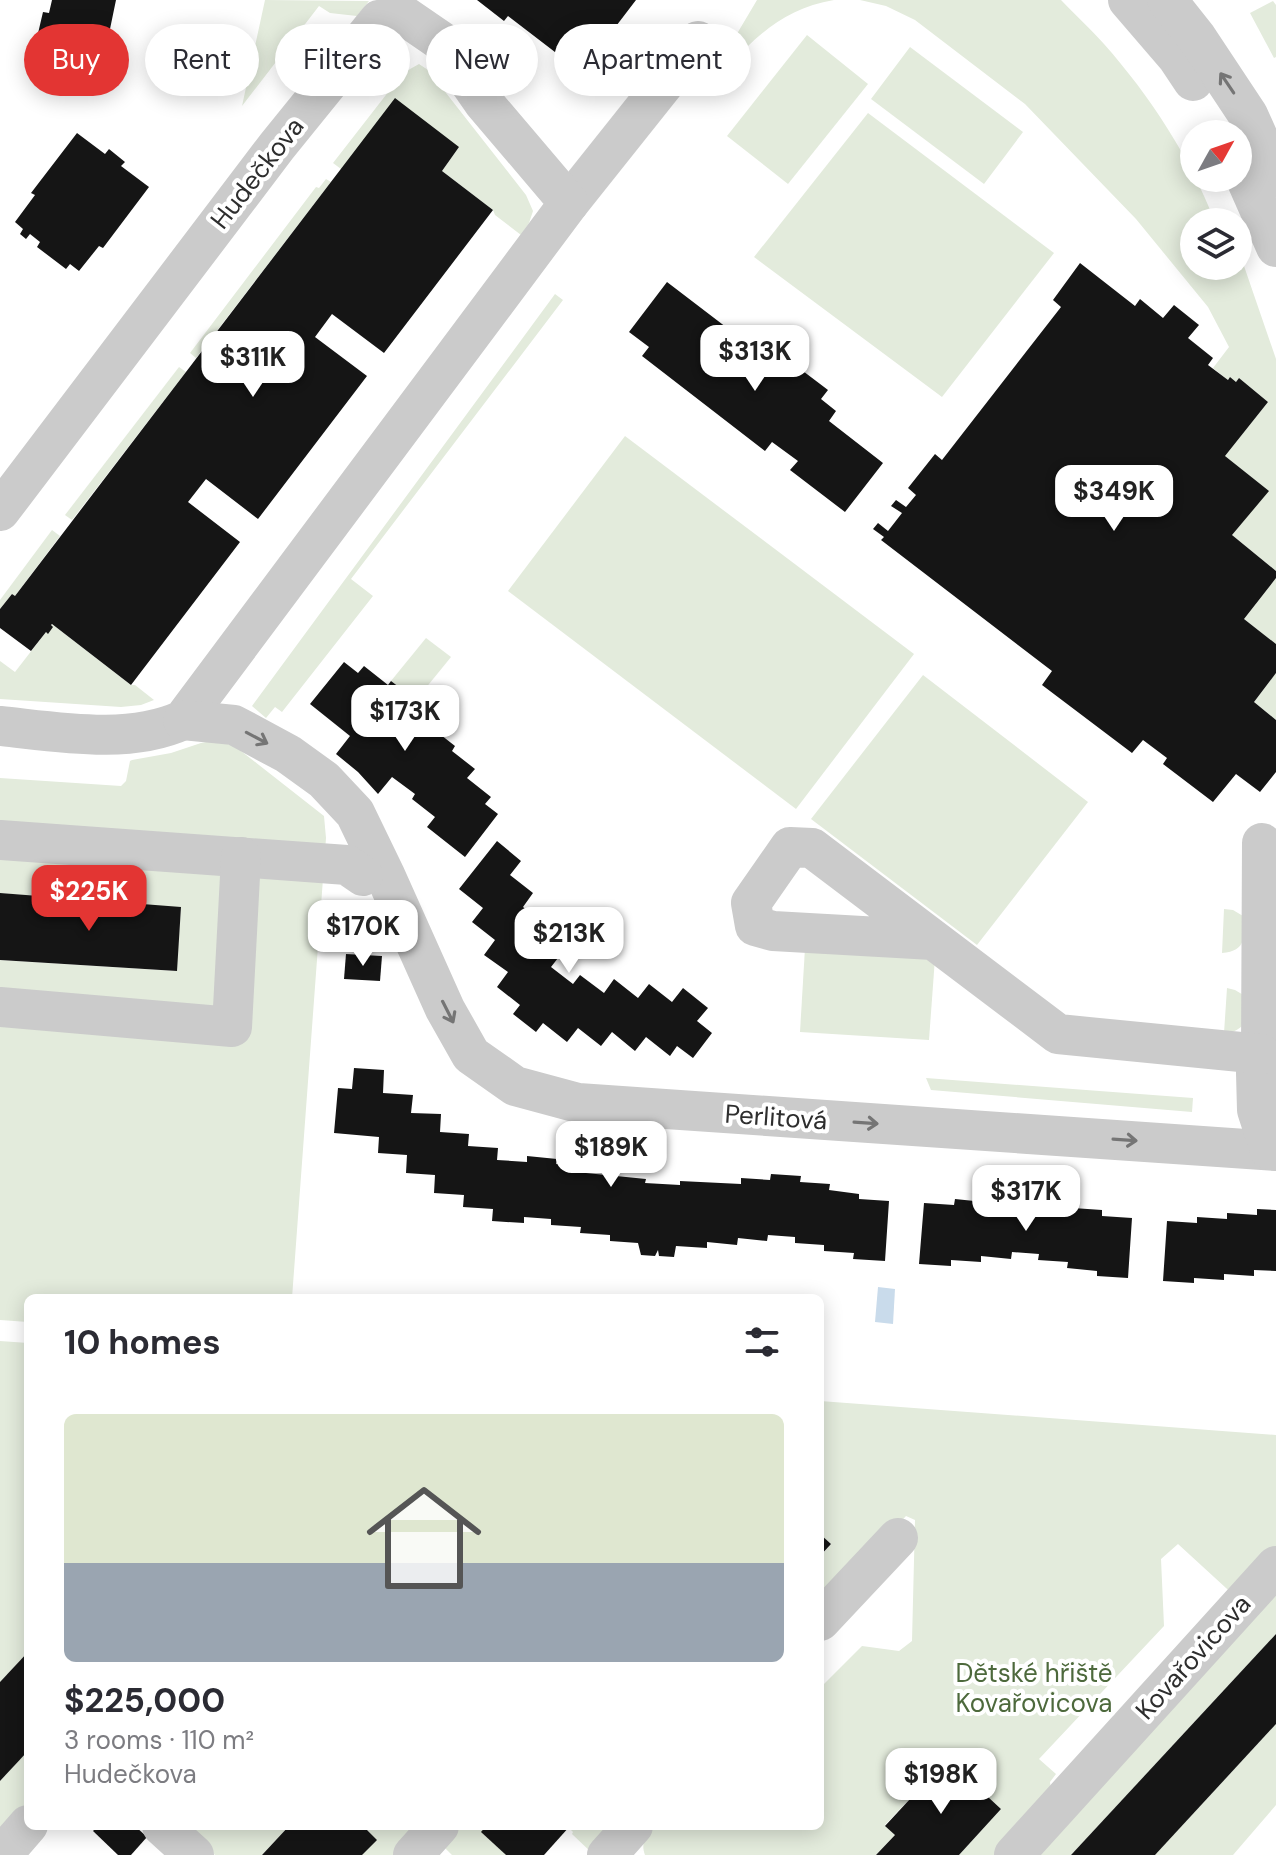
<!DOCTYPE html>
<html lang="en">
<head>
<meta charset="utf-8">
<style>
	:root { --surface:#fff; --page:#f2f2f3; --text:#2b2b33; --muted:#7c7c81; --line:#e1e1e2; --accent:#e33533 }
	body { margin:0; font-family:"DM Sans",sans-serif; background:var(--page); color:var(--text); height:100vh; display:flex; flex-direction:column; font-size:30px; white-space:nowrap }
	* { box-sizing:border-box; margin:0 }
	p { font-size:26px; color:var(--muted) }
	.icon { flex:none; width:44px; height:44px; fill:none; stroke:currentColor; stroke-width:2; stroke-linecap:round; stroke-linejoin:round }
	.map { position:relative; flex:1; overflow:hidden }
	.side { position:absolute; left:24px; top:1294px; width:800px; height:536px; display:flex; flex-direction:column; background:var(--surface); border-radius:12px; box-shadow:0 4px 20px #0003 }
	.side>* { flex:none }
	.hud { position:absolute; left:24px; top:24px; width:800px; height:72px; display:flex; gap:16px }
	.needle { width:52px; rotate:50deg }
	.fabs { position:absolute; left:1180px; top:120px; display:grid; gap:16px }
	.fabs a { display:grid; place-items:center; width:72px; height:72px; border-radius:50%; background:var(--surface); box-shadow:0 4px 20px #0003; font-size:40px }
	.price { position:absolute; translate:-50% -68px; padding:0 18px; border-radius:16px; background:#fff; color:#222; font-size:26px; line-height:52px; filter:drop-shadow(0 2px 4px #0008) }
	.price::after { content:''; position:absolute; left:50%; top:48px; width:24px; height:18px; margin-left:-12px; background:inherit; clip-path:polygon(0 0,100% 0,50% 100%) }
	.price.current { background:var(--accent); color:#fff }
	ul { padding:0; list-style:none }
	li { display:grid; align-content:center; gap:16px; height:424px; padding:0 40px }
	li+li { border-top:2px solid var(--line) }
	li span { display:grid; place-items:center; height:248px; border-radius:12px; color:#555 }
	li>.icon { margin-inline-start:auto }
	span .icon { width:144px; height:144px; fill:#fffc; stroke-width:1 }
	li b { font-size:34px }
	h2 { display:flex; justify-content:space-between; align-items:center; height:96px; padding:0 40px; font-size:34px }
	.tag { padding:0 28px; border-radius:36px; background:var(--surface); box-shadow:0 4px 20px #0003; font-size:28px; line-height:72px }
	.tag.current { background:var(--accent); color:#fff }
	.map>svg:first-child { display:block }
	.green { fill:#e3ebdc }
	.water { fill:#c9dbeb }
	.building { fill:#151515 }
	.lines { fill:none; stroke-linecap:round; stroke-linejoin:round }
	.minor { stroke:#cbcbcb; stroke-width:40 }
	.oneway { stroke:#757575 }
	.labels { text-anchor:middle; stroke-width:8; stroke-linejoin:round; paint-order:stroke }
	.street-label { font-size:26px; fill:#2e2e2e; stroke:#fff }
	.park-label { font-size:26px; fill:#4d693c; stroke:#fff }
</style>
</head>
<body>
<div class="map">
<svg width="1276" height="1855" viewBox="0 0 1276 1855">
	<rect width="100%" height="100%" fill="#fff"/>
	<!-- green -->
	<g class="green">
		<path d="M265 0 369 1 357 16 330 13 319 6 242 106Z"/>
		<path d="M757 0H834C787 8 760 32 729 66L722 59Z"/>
		<path d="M860 0H1061C1075 15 1091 29 1104 44 1150 96 1190 157 1215 222H1194V266H1238V259L1244 266 1276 359V571L1232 535 1268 491 1225 456 1268 402 1239 378 1236 382 1230 377 1228 380 1213 368 1229 347 1208 307 1136 219 1025 104 915 20 886 6Z"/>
		<path d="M1273 1 1276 5V57L1274 58 1250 13Z"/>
		<path d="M807 35 868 84 788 184 727 136Z"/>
		<path d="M910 47 1023 132 984 184 871 99Z"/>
		<path d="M419 64 428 70 526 195 533 211 529 223 521 235 495 215 493 210 442 171 459 147 341 169 333 163 403 73Z"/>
		<path d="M868 113 1054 253 942 397 754 257Z"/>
		<path d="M326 179 331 182 196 358 190 353 316 187 319 188Z"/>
		<path d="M555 294 563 300 351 579 373 596 282 712 275 707 266 718 252 706Z"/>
		<path d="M179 367 186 372 72 520 65 515Z"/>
		<path d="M625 436 914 654 796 809 508 591Z"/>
		<path d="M52 530 60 536 15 596 12 594 0 609V600Z"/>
		<path d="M1276 578V644L1244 619Z"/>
		<path d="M52 624 131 685H135L154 700 141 705 121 707 0 699V661L15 672 46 632 48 633Z"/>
		<path d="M426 638 451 657 416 700 391 681Z"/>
		<path d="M1276 673V720L1254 702Z"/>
		<path d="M923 675 1088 802 977 945 811 819Z"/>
		<path d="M217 740 236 747 324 816 326 838 292 1298H28V1322L0 1320V960L176 971 181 908 0 893V778L121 786 126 781 130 761 132 760 171 753 201 743Z"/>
		<path d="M1224 909 1233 910 1243 916C1245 936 1247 951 1222 953Z"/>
		<path d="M805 948 935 958 929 1040 800 1032Z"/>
		<path d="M1227 988 1235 990 1245 996C1247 1016 1249 1031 1224 1033Z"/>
		<path d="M926 1078 1193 1098 1192 1112 931 1090Z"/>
		<path d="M0 1341 28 1343V1652L0 1682Z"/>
		<path d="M820 1401 1276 1435V1558L1238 1599 1178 1544 1161 1559 1164 1626 1039 1759 1056 1774 1050 1782 1052 1799 1000 1855H959L1001 1809 947 1759 885 1825 895 1835 876 1855H645C641 1845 645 1836 648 1826H820V1688L862 1646 899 1651 912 1641 915 1520 906 1516 820 1609V1580L822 1578 820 1576V1557L831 1544 820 1534Z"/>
		<path d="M1276 1585V1634L1071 1855H1024Z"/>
		<path d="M1276 1724V1805L1233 1855H1155Z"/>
		<path d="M28 1751V1803L0 1833V1781Z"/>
		<path d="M183 1826H289L262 1855H215Z"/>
		<path d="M371 1826H426L399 1855H362L376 1840 367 1830Z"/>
		<path d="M450 1826H486L482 1832 506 1855H452L438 1841Z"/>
		<path d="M571 1826H619L593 1854 572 1834 573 1832 569 1828Z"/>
	</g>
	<!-- water -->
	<path class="water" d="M878 1287 895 1289 893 1324 875 1322Z"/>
	<!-- building -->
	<g class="building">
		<path d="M52 0H116L110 29 104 28 97 57 81 53 77 69 32 59 43 12 49 13Z"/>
		<path d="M477 0H636L581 72 508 16 504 21Z"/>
		<path d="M395 98 459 147 442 171 493 210 384 353 332 314 315 337 367 376 258 519 206 479 188 502 240 542 131 685 52 624 51 625 53 627 48 634 46 632 31 651 0 628V609L12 594 15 596Z"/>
		<path d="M77 133 105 154 109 149 125 162 121 166 149 187 103 248 99 246 79 271 70 264 66 269 37 247 40 242 30 234 26 239 20 234 23 229 15 222 35 195 31 193Z"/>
		<path d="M1080 263 1135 306 1140 299 1163 318 1174 305 1199 325 1188 338 1213 358 1208 365 1228 380 1230 377 1236 382 1239 378 1268 402 1225 456 1269 491 1232 535 1276 571V578L1244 619 1276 644V673L1254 702 1276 720V772L1260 792 1236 774 1213 802 1163 764 1167 758 1143 740 1132 753 1042 685 1052 671 881 540 884 537 873 529 878 523 888 531 902 513 891 506 896 500 906 507 916 495 908 488 935 454 942 460 1061 307 1053 300Z"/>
		<path d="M667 282 739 337 746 328 828 390 821 399 836 411 829 421 883 463 845 512 790 470 798 461 772 442 765 451 642 356 649 347 629 332Z"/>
		<path d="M344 662 358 673 364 666 388 685 391 681 416 700 412 705 436 723 432 728 455 746 452 751 475 769 467 778 491 797 485 804 498 814 465 857 427 827 435 817 412 799 415 794 392 777 378 794 358 772 336 754 350 736 310 704Z"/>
		<path d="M497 841 521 861 510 875 533 893 523 907 546 926 535 940 558 958 551 967 573 984 580 975 604 993 614 979 638 998 649 984 672 1002 683 988 708 1008 697 1021 712 1033 693 1058 677 1046 670 1056 646 1037 635 1051 612 1032 601 1046 578 1028 567 1042 543 1023 536 1032 513 1014 520 1005 497 987 508 972 484 955 495 940 472 922 483 908 459 889Z"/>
		<path d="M0 893 181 907 177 971 0 960Z"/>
		<path d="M346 954 382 956 380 981 344 979Z"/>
		<path d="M354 1068 384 1070 383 1093 413 1095 411 1113 441 1114 440 1132 469 1134 468 1146 498 1148 497 1160 527 1162V1156L557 1159 556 1164 586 1167V1173L646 1179 645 1183 680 1185V1181L741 1184V1178L770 1180 771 1174 801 1176 800 1182 830 1184 829 1190 859 1194V1199L889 1201 885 1261 853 1259 854 1253 824 1251V1245L795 1243V1237L768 1235 767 1241 738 1238 737 1245 707 1242V1248L676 1246 674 1257 659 1256 658 1250 655 1256 641 1255 638 1243 610 1241V1235L580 1233 581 1227 551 1225V1219L524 1217V1223L492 1221 493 1209 463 1207 464 1195 434 1193 435 1175 406 1173 407 1155 378 1153 379 1137 334 1133 338 1088 352 1089Z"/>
		<path d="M1014 1192 1044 1194V1200L1073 1202V1208L1102 1210V1216L1132 1218 1128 1278 1097 1276V1271L1067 1268 1068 1262 1038 1260 1039 1254 1012 1252 1011 1259 981 1256V1262L951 1260V1266L919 1264 924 1203 954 1205 955 1199 984 1202 985 1195 1014 1197Z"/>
		<path d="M1257 1209 1276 1210V1271L1254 1270V1276L1224 1274V1280L1194 1278V1283L1163 1281 1167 1221 1197 1223V1217L1227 1219V1213L1257 1215Z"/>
		<path d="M820 1534 831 1544 820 1556Z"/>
		<path d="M1276 1634V1724L1155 1855H1071Z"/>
		<path d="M28 1652V1751L0 1781V1682Z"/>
		<path d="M947 1759 1001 1809 959 1855H876L895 1835 885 1826Z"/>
		<path d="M98 1826H135L147 1837 131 1855H118L93 1831Z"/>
		<path d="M289 1826H371L367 1830 377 1840 362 1855H262Z"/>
		<path d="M486 1826H570L544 1855H506L481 1832Z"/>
	</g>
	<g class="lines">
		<!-- minor -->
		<g class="minor">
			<path d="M1128 0 1177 57 1193 81"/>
			<path d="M1167 0 1197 38 1248 115 1276 177"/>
			<path d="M1238 161 1276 247"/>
			<path d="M569 203 698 41"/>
			<path d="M0 511 277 146 379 20 406 17 441 41 484 103 569 203 183 720C129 745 58 732 0 726"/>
			<path d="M183 720 234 725 288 754 324 780 355 813 385 875 445 1009 471 1055 515 1086 578 1103 1276 1151"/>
			<path d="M0 840 347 865 363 876"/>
			<path d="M1262 843 1261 1054 1256 1073 1257 1110 1270 1150"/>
			<path d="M933 940 773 931 755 926 751 903 790 847 812 848 1058 1034 1261 1054"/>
			<path d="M0 1007 232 1027 241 857"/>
			<path d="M820 1621 898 1538"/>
			<path d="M162 1826 194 1855"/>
			<path d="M2 1855 28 1825"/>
			<path d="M413 1855 439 1826"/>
			<path d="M607 1855 633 1826"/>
			<path d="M1014 1855 1276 1566"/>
		</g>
	</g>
	<!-- one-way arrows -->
	<defs><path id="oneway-shaft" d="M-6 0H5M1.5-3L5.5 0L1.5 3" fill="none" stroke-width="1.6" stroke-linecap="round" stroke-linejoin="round" transform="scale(2)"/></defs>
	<g class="oneway">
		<use href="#oneway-shaft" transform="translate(1227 83) rotate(-124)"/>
		<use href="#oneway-shaft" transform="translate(257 738) rotate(28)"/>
		<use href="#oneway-shaft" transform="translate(448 1012) rotate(63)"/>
		<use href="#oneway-shaft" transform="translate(866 1123) rotate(4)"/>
		<use href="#oneway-shaft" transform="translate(1125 1140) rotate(4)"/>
	</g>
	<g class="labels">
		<!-- street labels -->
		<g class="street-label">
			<text transform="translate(257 173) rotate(-52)" y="9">Hudečkova</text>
			<text transform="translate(776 1117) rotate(4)" y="9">Perlitová</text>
			<text transform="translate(1193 1657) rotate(-48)" y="9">Kovařovicova</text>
		</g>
		<!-- park labels -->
		<g class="park-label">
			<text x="1034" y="1682">Dětské hřiště<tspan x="1034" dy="30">Kovařovicova</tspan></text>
		</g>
	</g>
</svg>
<div class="fabs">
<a><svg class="needle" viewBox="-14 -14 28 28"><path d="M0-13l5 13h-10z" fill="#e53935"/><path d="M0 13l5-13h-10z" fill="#7c7c81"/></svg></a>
<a><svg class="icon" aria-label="layers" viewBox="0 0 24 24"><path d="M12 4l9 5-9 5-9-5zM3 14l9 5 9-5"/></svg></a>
</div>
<b class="price" style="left:755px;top:393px">$313K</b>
<b class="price" style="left:253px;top:399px">$311K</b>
<b class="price" style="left:1114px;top:533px">$349K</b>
<b class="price" style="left:405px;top:753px">$173K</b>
<b class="price current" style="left:89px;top:933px">$225K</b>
<b class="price" style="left:363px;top:968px">$170K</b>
<b class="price" style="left:569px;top:975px">$213K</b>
<b class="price" style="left:611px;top:1189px">$189K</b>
<b class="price" style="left:1026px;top:1233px">$317K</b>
<b class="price" style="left:941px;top:1816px">$198K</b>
<div class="hud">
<a class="tag current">Buy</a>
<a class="tag">Rent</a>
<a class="tag">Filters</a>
<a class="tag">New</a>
<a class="tag">Apartment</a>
</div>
<section class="side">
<h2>10 homes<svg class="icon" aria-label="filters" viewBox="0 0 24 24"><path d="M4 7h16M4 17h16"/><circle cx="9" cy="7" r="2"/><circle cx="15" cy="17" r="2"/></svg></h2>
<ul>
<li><span style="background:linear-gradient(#dfe7d0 60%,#9aa5b1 0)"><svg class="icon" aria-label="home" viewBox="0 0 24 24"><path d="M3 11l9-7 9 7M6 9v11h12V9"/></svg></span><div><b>$225,000</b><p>3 rooms · 110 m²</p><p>Hudečkova</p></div></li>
</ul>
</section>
</div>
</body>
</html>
